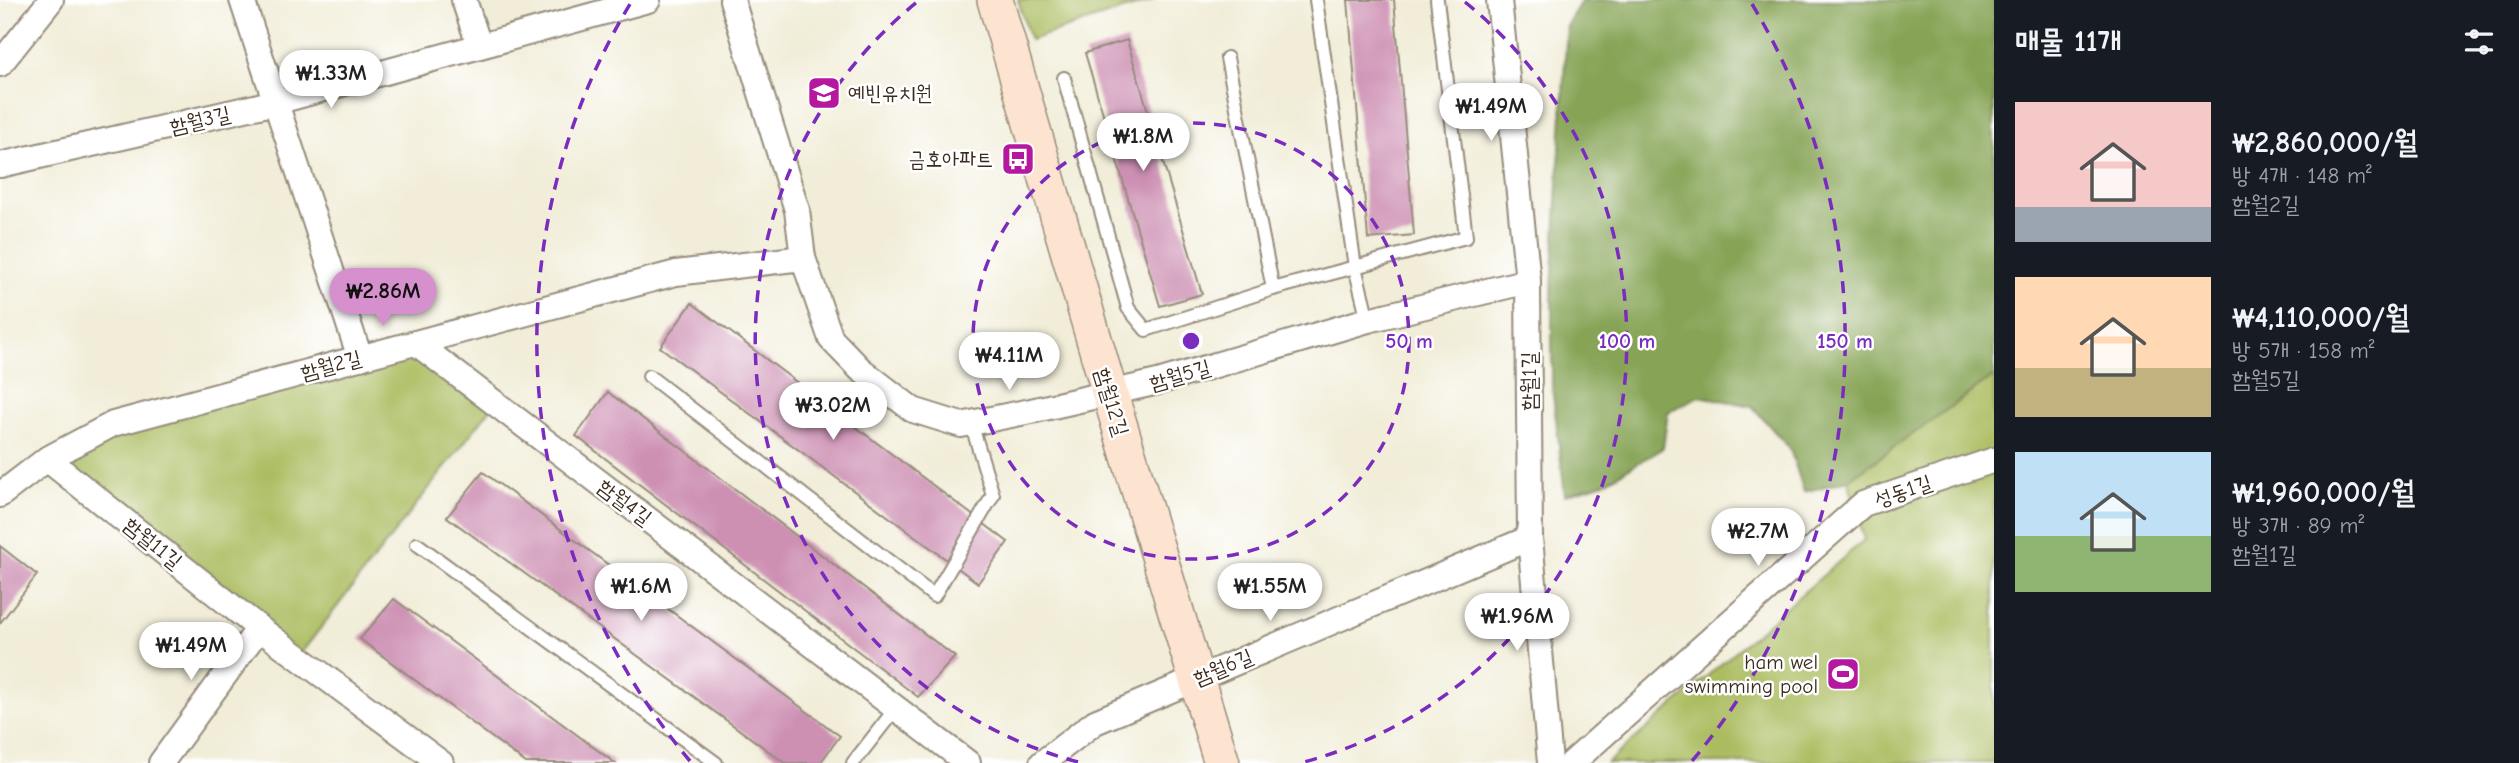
<!DOCTYPE html>
<html lang="ko">
<head>
<meta charset="utf-8">
<style>
	:root { --surface:#171b24; --page:#20242c; --text:#f1f3f6; --muted:#9ea1a6; --accent:#d690ce }
	body { margin:0; font-family:"Comic Neue","Poor Story",sans-serif; background:var(--page); color:var(--text); height:100vh; display:flex; flex-direction:column; font-size:26px; white-space:nowrap }
	* { box-sizing:border-box; margin:0 }
	p { font-size:23px; color:var(--muted) }
	.icon { flex:none; width:38px; height:38px; fill:none; stroke:currentColor; stroke-width:2; stroke-linecap:round; stroke-linejoin:round }
	.map { position:relative; flex:1; overflow:hidden }
	.sheet { display:flex; flex-direction:column; background:var(--surface); width:525px }
	.sheet>* { flex:none }
	.price { position:absolute; translate:-50% -60px; padding:0 16px; border-radius:24px; background:#fff; color:#222; font-size:23px; line-height:46px; filter:drop-shadow(0 2px 4px #0008) }
	.price::after { content:''; position:absolute; left:50%; top:42px; width:21px; height:16px; margin-left:-10px; background:inherit; clip-path:polygon(0 0,100% 0,50% 100%) }
	.price.active { background:var(--accent); color:#111 }
	ul { padding:0; list-style:none }
	li { display:flex; align-items:center; gap:21px; height:175px; padding:0 21px }
	li span { display:grid; place-items:center; flex:none; width:196px; height:140px; border-radius:0px; color:#555 }
	li>.icon { margin-inline-start:auto }
	span .icon { width:84px; height:84px; fill:#fffc; stroke-width:1 }
	li b { font-size:30px }
	h2 { display:flex; justify-content:space-between; align-items:center; height:84px; padding:0 21px; font-size:30px }
	main { display:flex; flex:1; min-height:0 }
	.map>svg:first-child { display:block }
	.green { fill:#aabc5f; stroke:#72733e; stroke-width:2 }
	.forest { fill:#87a456; stroke:#61673a; stroke-width:2 }
	.building { fill:#cd90b3 }
	.lines { fill:none; stroke-linecap:round; stroke-linejoin:round }
	.lane-casing { stroke:#968c7b; stroke-width:16 }
	.street-casing { stroke:#968c7b; stroke-width:28 }
	.secondary-casing { stroke:#968c7b; stroke-width:38 }
	.lane { stroke:#fff; stroke-width:12 }
	.street { stroke:#fff; stroke-width:24 }
	.secondary { stroke:#fde4d1; stroke-width:35 }
	.ring { fill:none; stroke:#7b2cbf; stroke-width:3.5; stroke-dasharray:12 9 }
	.labels { text-anchor:middle; stroke-width:5; stroke-linejoin:round; paint-order:stroke }
	.poi-label { font-size:21px; fill:#3b2a1e; stroke:#fff; text-anchor:end }
	.street-label { font-size:21px; fill:#3b2a1e; stroke:#fff }
	.centre { fill:#7b2cbf; stroke:#fff; stroke-width:3.5 }
	.ring-label { font-size:21px; text-anchor:middle; font-weight:bold; fill:#7b2cbf; stroke:#fff; stroke-width:5; stroke-linejoin:round; paint-order:stroke }
</style>
</head>
<body>
<main>
<div class="map">
<svg width="1994" height="763" viewBox="0 0 1994 763">
	<rect width="100%" height="100%" fill="#fff"/>
	<filter id="ink" filterUnits="userSpaceOnUse"><feTurbulence type="fractalNoise" baseFrequency=".0143" numOctaves="2"/><feDisplacementMap in="SourceGraphic" scale="14" xChannelSelector="R" yChannelSelector="G"/><feConvolveMatrix kernelMatrix="1 2 1 2 8 2 1 2 1" color-interpolation-filters="sRGB"/></filter>
	<filter id="wash" filterUnits="userSpaceOnUse"><feTurbulence type="fractalNoise" baseFrequency=".00686" numOctaves="4" result="noise"/><feDisplacementMap in="SourceGraphic" scale="28" xChannelSelector="R" yChannelSelector="G"/><feGaussianBlur stdDeviation="1.57" result="paint"/><feColorMatrix in="noise" values="0 0 0 0 0 0 0 0 0 0 0 0 0 0 0 0 0 1.4 0 .05"/><feComposite in="paint" operator="in"/></filter>
	<g filter="url(#wash)">
		<rect width="100%" height="100%" fill="#f1edd8"/>
		<!-- green -->
		<g class="green">
			<path d="M1018 0H1153L1030 40Z"/>
			<path d="M416 343 495 403 298 657 47 459 113 424Z"/>
			<path d="M1994 376V763H1607L1864 540 1848 480Z"/>
		</g>
		<!-- forest -->
		<path class="forest" d="M1582 0H1994V376L1848 480 1804 492 1790 449 1752 406 1699 396 1668 412 1663 448 1604 483 1565 495 1552 386V290L1567 24Z"/>
		<g id="blocks">
			<!-- building -->
			<g class="building">
				<path d="M1348 0H1394L1414 235 1368 239Z"/>
				<path d="M1127 40 1202 294 1160 306 1085 53Z"/>
				<path d="M692 303 1008 542 978 583 660 347Z"/>
				<path d="M608 392 955 657 918 697 576 436Z"/>
				<path d="M483 472 840 736 820 763H785L447 517Z"/>
				<path d="M0 546 37 575 0 623Z"/>
				<path d="M394 599 615 763H526L360 639Z"/>
			</g>
		</g>
	</g>
	<g filter="url(#ink)">
		<use href="#blocks" fill-opacity="0" stroke="#968c7b" stroke-width="2"/>
		<g class="lines">
			<defs>
				<g id="lane">
					<path d="M1227 58 1273 289"/>
					<path d="M1064 78 1128 308 1146 330 1273 289 1355 267 1316 0"/>
					<path d="M1368 320 1355 267 1466 237 1437 0"/>
					<path d="M649 376 934 596 993 495 971 423"/>
					<path d="M417 544 716 763"/>
					<path d="M853 763 896 708"/>
				</g>
				<g id="street">
					<path d="M242 0 360 358"/>
					<path d="M464 0 479 45"/>
					<path d="M732 0 797 210 803 258 831 339 860 369 913 410 961 425 1031 411 1158 382 1368 320 1528 281"/>
					<path d="M1499 0 1528 281 1530 538 1550 763"/>
					<path d="M0 64 51 0"/>
					<path d="M0 165 276 102 648 0"/>
					<path d="M416 343 968 763"/>
					<path d="M47 459 259 628 441 763"/>
					<path d="M0 495 47 459 113 424 676 273 803 258"/>
					<path d="M161 763 259 628"/>
					<path d="M1042 763 1095 722 1530 538"/>
					<path d="M1572 763 1863 504 1994 460"/>
				</g>
				<path id="secondary" d="M995 0 1110 394 1222 763"/>
			</defs>
			<!-- lane casing -->
			<use href="#lane" class="lane-casing"/>
			<!-- street casing -->
			<use href="#street" class="street-casing"/>
			<!-- secondary casing -->
			<use href="#secondary" class="secondary-casing"/>
			<!-- lane -->
			<use href="#lane" class="lane"/>
			<!-- street -->
			<use href="#street" class="street"/>
			<!-- secondary -->
			<use href="#secondary" class="secondary"/>
		</g>
	</g>
	<!-- distance rings -->
	<g class="ring">
		<circle cx="1191" cy="341" r="218"/>
		<path d="M1078 762A436 436 0 0 1 917 2M1465 2A436 436 0 0 1 1304 762"/>
		<path d="M690 761A654 654 0 0 1 630 4M1752 4A654 654 0 0 1 1692 761"/>
	</g>
	<!-- icons -->
	<defs>
		<symbol id="school-square" viewBox="-11 -11 22 22"><rect x="-9" y="-9" width="18" height="18" rx="4" fill="#b5179e" stroke="#fff"/><path d="M0-5L7-2L0 1L-7-2ZM-4 1L0 2.5L4 1V4Q0 6-4 4Z" fill="#fff"/></symbol>
		<symbol id="bus-square" viewBox="-11 -11 22 22"><rect x="-9" y="-9" width="18" height="18" rx="4" fill="#b5179e" stroke="#fff"/><path d="M-5-6H5V4H4V6H2V4H-2V6H-4V4H-5ZM-3.5-4V0h7V-4ZM-3.5 1.2v1.5H-2V1.2ZM2 1.2v1.5H3.5V1.2Z" fill="#fff"/></symbol>
		<symbol id="stadium-square" viewBox="-11 -11 22 22"><rect x="-9" y="-9" width="18" height="18" rx="4" fill="#b5179e" stroke="#fff"/><path d="M0-5a6.5 5 0 1 0 0 10a6.5 5 0 1 0 0-10ZM-3.5-1.8h7v3.6h-7Z" fill="#fff"/></symbol>
	</defs>
	<g fill-rule="evenodd">
		<use href="#school-square" x="805" y="74" width="38" height="38"/>
		<use href="#bus-square" x="999" y="140" width="38" height="38"/>
		<use href="#stadium-square" x="1824" y="655" width="38" height="38"/>
	</g>
	<g class="labels">
		<!-- poi labels -->
		<g class="poi-label">
			<text x="848" y="100" text-anchor="start">예빈유치원</text>
			<text x="993" y="166">금호아파트</text>
			<text x="1818" y="669">ham wel<tspan x="1818" dy="24">swimming pool</tspan></text>
		</g>
		<!-- street labels -->
		<g class="street-label">
			<text transform="translate(200 120) rotate(-13)" y="7">함월3길</text>
			<text transform="translate(331 365) rotate(-15)" y="7">함월2길</text>
			<text transform="translate(1180 375) rotate(-16)" y="7">함월5길</text>
			<text transform="translate(1529 381) rotate(-90)" y="7">함월1길</text>
			<text transform="translate(1112 402) rotate(73)" y="7">함월12길</text>
			<text transform="translate(1903 491) rotate(-19)" y="7">성동1길</text>
			<text transform="translate(625 502) rotate(37)" y="7">함월4길</text>
			<text transform="translate(153 543) rotate(39)" y="7">함월11길</text>
			<text transform="translate(1223 667) rotate(-23)" y="7">함월6길</text>
		</g>
	</g>
	<circle cx="1191" cy="341" r="10" class="centre"/>
	<g class="ring-label">
		<text x="1409" y="348">50 m</text>
		<text x="1627" y="348">100 m</text>
		<text x="1845" y="348">150 m</text>
	</g>
</svg>
<b class="price" style="left:331px;top:110px">₩1.33M</b>
<b class="price" style="left:1491px;top:143px">₩1.49M</b>
<b class="price" style="left:1143px;top:173px">₩1.8M</b>
<b class="price active" style="left:383px;top:328px">₩2.86M</b>
<b class="price" style="left:1009px;top:392px">₩4.11M</b>
<b class="price" style="left:833px;top:442px">₩3.02M</b>
<b class="price" style="left:1758px;top:568px">₩2.7M</b>
<b class="price" style="left:641px;top:623px">₩1.6M</b>
<b class="price" style="left:1270px;top:623px">₩1.55M</b>
<b class="price" style="left:1517px;top:653px">₩1.96M</b>
<b class="price" style="left:191px;top:682px">₩1.49M</b>
</div>
<section class="sheet">
<h2>매물 11개<svg class="icon" aria-label="filters" viewBox="0 0 24 24"><path d="M4 7h16M4 17h16"/><circle cx="9" cy="7" r="2"/><circle cx="15" cy="17" r="2"/></svg></h2>
<ul>
<li><span style="background:linear-gradient(#f6c9c9 75%,#9aa5b1 0)"><svg class="icon" aria-label="home" viewBox="0 0 24 24"><path d="M3 11l9-7 9 7M6 9v11h12V9"/></svg></span><div><b>₩2,860,000/월</b><p>방 4개 · 148 m²</p><p>함월2길</p></div></li>
<li><span style="background:linear-gradient(#ffd9b3 65%,#c2b280 0)"><svg class="icon" aria-label="home" viewBox="0 0 24 24"><path d="M3 11l9-7 9 7M6 9v11h12V9"/></svg></span><div><b>₩4,110,000/월</b><p>방 5개 · 158 m²</p><p>함월5길</p></div></li>
<li><span style="background:linear-gradient(#bfe0f5 60%,#8fb573 0)"><svg class="icon" aria-label="home" viewBox="0 0 24 24"><path d="M3 11l9-7 9 7M6 9v11h12V9"/></svg></span><div><b>₩1,960,000/월</b><p>방 3개 · 89 m²</p><p>함월1길</p></div></li>
</ul>
</section>
</main>
</body>
</html>
